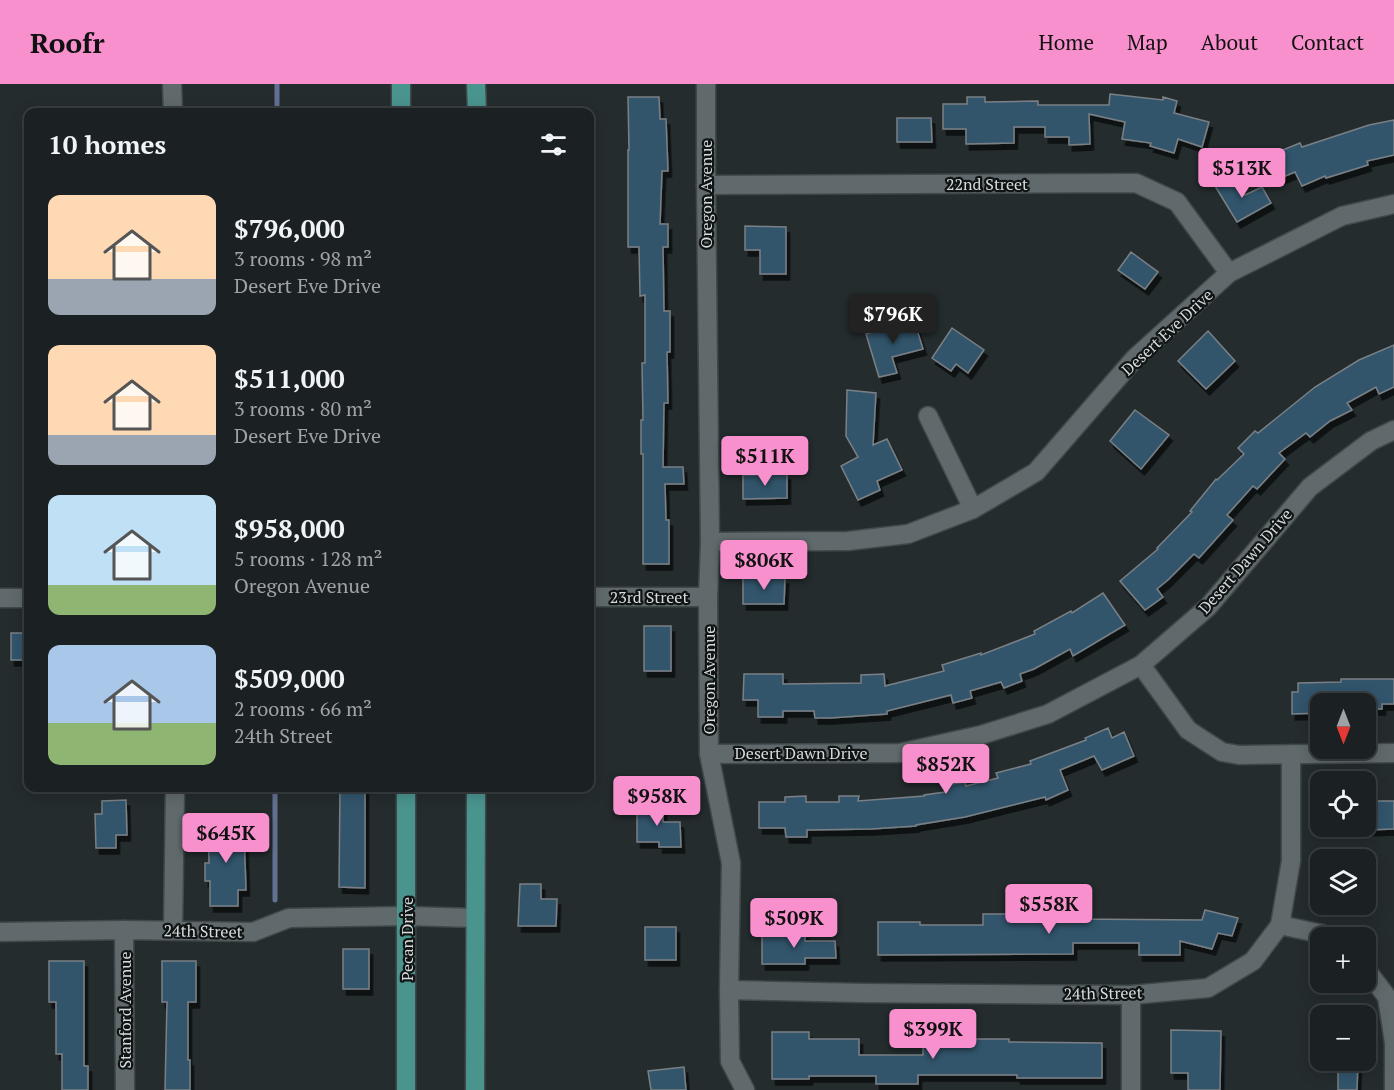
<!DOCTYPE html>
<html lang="en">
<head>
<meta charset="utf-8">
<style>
	:root { --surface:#1b2122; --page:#24292a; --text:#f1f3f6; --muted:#a0a3a5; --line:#393e40; --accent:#f790cd }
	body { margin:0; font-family:"PT Serif",serif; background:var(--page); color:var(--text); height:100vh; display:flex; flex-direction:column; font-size:22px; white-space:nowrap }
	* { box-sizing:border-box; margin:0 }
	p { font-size:20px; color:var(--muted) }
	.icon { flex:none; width:33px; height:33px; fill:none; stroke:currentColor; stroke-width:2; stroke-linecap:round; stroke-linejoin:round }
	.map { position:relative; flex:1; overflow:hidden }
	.details { position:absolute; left:24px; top:24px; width:570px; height:684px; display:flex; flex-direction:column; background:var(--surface); border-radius:12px; box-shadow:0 3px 15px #0003,0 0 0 2px var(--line) }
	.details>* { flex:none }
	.needle { width:39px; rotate:180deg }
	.controls { position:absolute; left:1310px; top:609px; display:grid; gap:12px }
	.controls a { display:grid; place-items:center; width:66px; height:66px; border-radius:12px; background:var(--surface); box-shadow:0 3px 15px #0003,0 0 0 2px var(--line); font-size:30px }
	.price { position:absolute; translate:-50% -51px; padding:0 14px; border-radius:6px; background:var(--accent); color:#111; font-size:20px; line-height:39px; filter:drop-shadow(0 2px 3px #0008) }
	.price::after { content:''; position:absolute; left:50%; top:36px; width:18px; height:14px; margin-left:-9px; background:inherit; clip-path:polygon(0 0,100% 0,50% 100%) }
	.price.current { background:#222; color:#fff }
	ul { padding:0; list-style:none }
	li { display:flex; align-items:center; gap:18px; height:150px; padding:0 24px }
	li span { display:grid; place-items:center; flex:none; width:168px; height:120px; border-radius:12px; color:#555 }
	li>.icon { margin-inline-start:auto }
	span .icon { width:72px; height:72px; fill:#fffc; stroke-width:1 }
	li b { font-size:26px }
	h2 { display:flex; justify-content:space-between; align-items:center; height:72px; padding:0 24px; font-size:26px }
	header { display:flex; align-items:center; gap:36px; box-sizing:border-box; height:84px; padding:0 30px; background:var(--accent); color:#111 }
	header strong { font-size:28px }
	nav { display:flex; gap:33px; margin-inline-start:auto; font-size:21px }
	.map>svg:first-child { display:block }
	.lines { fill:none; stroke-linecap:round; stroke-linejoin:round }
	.stream { stroke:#627192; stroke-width:5 }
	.building { fill:#33556c; stroke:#7a8085; stroke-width:1.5; filter:url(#shadow) }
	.minor-casing { stroke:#414849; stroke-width:21 }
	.major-casing { stroke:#414849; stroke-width:21 }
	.minor { stroke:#60696b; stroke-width:18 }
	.major { stroke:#4a948e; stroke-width:18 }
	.labels { text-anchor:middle; stroke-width:4.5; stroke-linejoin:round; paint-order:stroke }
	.street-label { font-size:16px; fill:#d6dbdc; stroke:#101414 }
</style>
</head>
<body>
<header>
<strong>Roofr</strong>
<nav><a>Home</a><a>Map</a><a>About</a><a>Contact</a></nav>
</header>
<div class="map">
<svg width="1394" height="1006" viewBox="0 0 1394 1006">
	<defs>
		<filter id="shadow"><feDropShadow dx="3.5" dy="6" stdDeviation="0" flood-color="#0009"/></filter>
	</defs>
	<rect width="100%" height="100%" fill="#242c2e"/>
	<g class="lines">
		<!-- stream -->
		<g class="stream">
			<path d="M277 28V0"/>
			<path d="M275 704V816"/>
		</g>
	</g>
	<!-- building -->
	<g class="building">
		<path d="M1110 10 1163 16V13L1177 17 1174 29 1209 38 1202 63 1178 55 1174 69 1150 62 1151 59 1122 55 1125 38 1089 30 1090 60 1069 61V53H1045V43H1014V59L966 60V45H943V20H967V13H985V18L1038 17V21H1109Z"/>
		<path d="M628 13H659L660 35H666L668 87H662L660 140H668V163H663L664 227H670V268H667L668 319H664L663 383H683L684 400H665L666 436H669V480H643V370H641V336H643L642 279H645V211L640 212 639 163H628V66H629Z"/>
		<path d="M897 34H931L932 58H897Z"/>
		<path d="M1394 36V71L1367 77 1368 81 1326 94 1325 92 1302 102 1295 88 1273 97 1263 74 1300 59 1302 63 1369 41Z"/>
		<path d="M1234 91 1245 111 1262 103 1271 119 1237 138 1215 102Z"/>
		<path d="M745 142 786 143V190H760V166H745Z"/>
		<path d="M1131 168 1158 188 1145 205 1118 186Z"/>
		<path d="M914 236 923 265 892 273 897 289 879 293 866 250Z"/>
		<path d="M952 244 984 266 968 289 956 280 951 287 932 274Z"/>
		<path d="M1208 247 1235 277 1206 305 1178 277Z"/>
		<path d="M1394 261V303L1379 310 1376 303 1347 319 1352 326 1330 337 1310 353 1306 349 1279 369 1285 375 1257 405 1253 402 1227 431 1233 436 1199 474 1194 470 1169 495 1157 505 1163 513 1145 526 1120 497 1158 465 1157 464 1192 428 1190 427 1216 395 1217 396 1244 370 1238 364 1255 347 1258 349 1315 303 1359 276Z"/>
		<path d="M847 306 876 309 873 361 887 355 902 386 877 397 880 406 858 416 841 382 858 373 846 352Z"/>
		<path d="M1135 326 1169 351 1141 385 1110 357Z"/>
		<path d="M787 390V414L743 415V391Z"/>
		<path d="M743 494H785L784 520H743Z"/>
		<path d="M1103 509 1125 541 1073 572 1070 565 1034 585 1020 590 1022 597 1004 604 1001 598 970 607 972 614 953 619 951 611 887 627V630L830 634H815L814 627H783V633H758V616H743L744 590H783V600L861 599V591L884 590 885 602 944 587 942 581 981 569V571L1035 550 1034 547 1071 527 1072 529Z"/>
		<rect x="644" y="542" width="27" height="45"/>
		<rect x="11" y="549" width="17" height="27"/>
		<path d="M1341 595H1394V620H1382V625H1365V620H1320V629L1292 630V608H1298V599L1341 598Z"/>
		<path d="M1108 644 1112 654 1124 648 1134 672 1102 686 1094 672 1060 686 1068 706 1046 716 1045 713 965 733 916 741V742L871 745 807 746V753H786L785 744H759V718H785V713L806 712V718H839V712H859L858 717 924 712V711L945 708 944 701 965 698 966 702 998 694 996 689 1031 680 1030 677 1086 656 1085 654Z"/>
		<path d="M340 704H365V804L339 803Z"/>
		<path d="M126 716 127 751H116V764H96L95 730H102V717Z"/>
		<path d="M1365 717H1394V745L1365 746Z"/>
		<path d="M637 721H663V738H680L681 763H659V758H637Z"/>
		<path d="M208 738H235V747H244L246 806H238V822H210V797H205V779H209Z"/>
		<path d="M520 800H541V815H557L556 842H518Z"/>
		<path d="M1205 826 1238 834 1232 852 1218 849 1212 865 1180 857V871H1139V859H1073V870L878 871V838H920V841H983V830H1024V832H1073V835L1202 836Z"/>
		<rect x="645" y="843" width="31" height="33"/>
		<path d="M762 849H805V857H835L836 874H805V880H762Z"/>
		<rect x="343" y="865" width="26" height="40"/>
		<path d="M49 877H84V982H88V1006H62V970H56V918H49Z"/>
		<path d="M162 877H196V918H188V976H190V1006H165L167 918H162Z"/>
		<path d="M1171 946 1221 947 1220 1006H1188V989H1171Z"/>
		<path d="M772 948H809V955H859V971H923V960H970V955H1009V958L1102 959V994H1017V991H918V1000H876V992H809V995H772Z"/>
		<path d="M1338 976H1358L1357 1006H1338Z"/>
		<path d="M684 983 686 1006H651L648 987Z"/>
	</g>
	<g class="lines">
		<defs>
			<g id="minor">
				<path d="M172 0 173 28"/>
				<path d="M706 0V101L710 458 708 513 709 670 731 779 729 906 730 977 745 1006"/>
				<path d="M706 101 1136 99 1177 118 1229 189"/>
				<path d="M928 332 973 425"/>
				<path d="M710 458 848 457 908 450 973 425 1036 388 1135 274 1229 189 1342 132 1394 120"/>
				<path d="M590 513H708"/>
				<path d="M0 514H28"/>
				<path d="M1141 581 1188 646 1222 668 1239 671 1394 669"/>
				<path d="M709 670 900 669 981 651 1048 630 1141 581 1208 523 1310 403 1371 357 1394 346"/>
				<path d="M1280 841 1322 850 1326 854"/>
				<path d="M124 846 125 1006"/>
				<path d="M173 846 175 704"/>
				<path d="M0 848 124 846 253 848 289 834 407 832 475 834"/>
				<path d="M1365 884 1387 913 1394 959V1006"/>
				<path d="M729 906 862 909 1131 911 1208 904 1253 877 1280 841 1291 777V670"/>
				<path d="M1131 911V1006"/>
			</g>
			<g id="major">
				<path d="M401 0V28"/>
				<path d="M476 0 477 28"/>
				<path d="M406 1006V704"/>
				<path d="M475 1006 476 704"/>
			</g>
		</defs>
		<!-- minor casing -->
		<use href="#minor" class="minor-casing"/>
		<!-- major casing -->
		<use href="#major" class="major-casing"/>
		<!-- minor -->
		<use href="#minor" class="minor"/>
		<!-- major -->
		<use href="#major" class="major"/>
	</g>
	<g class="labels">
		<!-- street labels -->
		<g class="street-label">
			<text x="987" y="106">22nd Street</text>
			<text transform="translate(706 110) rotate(-90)" y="6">Oregon Avenue</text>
			<text transform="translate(1167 248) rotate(-43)" y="6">Desert Eve Drive</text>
			<text transform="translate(1245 477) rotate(-49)" y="6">Desert Dawn Drive</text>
			<text x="649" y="519">23rd Street</text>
			<text transform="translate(709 596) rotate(-90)" y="6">Oregon Avenue</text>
			<text x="801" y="675">Desert Dawn Drive</text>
			<text transform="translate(203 847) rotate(1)" y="6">24th Street</text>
			<text transform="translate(407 855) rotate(-90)" y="6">Pecan Drive</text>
			<text transform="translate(1103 909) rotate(-1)" y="6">24th Street</text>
			<text transform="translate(125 926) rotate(-90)" y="6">Stanford Avenue</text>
		</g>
	</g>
</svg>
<div class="controls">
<a><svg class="needle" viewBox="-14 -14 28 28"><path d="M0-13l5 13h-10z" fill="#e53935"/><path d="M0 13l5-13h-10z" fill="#a0a3a5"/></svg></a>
<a><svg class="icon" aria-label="locate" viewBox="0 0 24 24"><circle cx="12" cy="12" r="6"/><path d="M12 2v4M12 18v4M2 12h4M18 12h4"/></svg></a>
<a><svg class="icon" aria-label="layers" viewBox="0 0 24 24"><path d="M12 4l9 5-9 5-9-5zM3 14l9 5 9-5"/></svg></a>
<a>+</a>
<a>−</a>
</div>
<b class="price" style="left:1242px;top:115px">$513K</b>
<b class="price current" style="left:893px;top:261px">$796K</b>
<b class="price" style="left:765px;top:403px">$511K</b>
<b class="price" style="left:764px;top:507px">$806K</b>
<b class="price" style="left:946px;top:711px">$852K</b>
<b class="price" style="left:657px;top:743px">$958K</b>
<b class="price" style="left:226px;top:780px">$645K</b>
<b class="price" style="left:1049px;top:851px">$558K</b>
<b class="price" style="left:794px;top:865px">$509K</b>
<b class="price" style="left:933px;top:976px">$399K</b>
<section class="details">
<h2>10 homes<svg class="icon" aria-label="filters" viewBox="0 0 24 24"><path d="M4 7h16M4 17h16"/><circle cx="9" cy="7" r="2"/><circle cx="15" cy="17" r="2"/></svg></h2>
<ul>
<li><span style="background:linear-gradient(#ffd9b3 70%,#9aa5b1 0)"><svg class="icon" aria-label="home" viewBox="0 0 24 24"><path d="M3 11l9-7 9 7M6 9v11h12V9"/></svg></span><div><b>$796,000</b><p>3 rooms · 98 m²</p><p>Desert Eve Drive</p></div></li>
<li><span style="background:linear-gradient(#ffd9b3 75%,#9aa5b1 0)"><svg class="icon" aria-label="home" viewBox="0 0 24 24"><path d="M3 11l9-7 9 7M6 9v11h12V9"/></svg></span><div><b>$511,000</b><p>3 rooms · 80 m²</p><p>Desert Eve Drive</p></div></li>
<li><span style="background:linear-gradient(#bfe0f5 75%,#8fb573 0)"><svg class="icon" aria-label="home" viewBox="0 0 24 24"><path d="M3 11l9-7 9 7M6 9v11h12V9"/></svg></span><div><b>$958,000</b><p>5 rooms · 128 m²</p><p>Oregon Avenue</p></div></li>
<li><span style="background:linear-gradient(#a9c7e8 65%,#8fb573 0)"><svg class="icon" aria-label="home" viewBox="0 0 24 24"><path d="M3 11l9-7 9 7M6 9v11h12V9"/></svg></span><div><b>$509,000</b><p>2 rooms · 66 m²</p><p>24th Street</p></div></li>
</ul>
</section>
</div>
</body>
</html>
